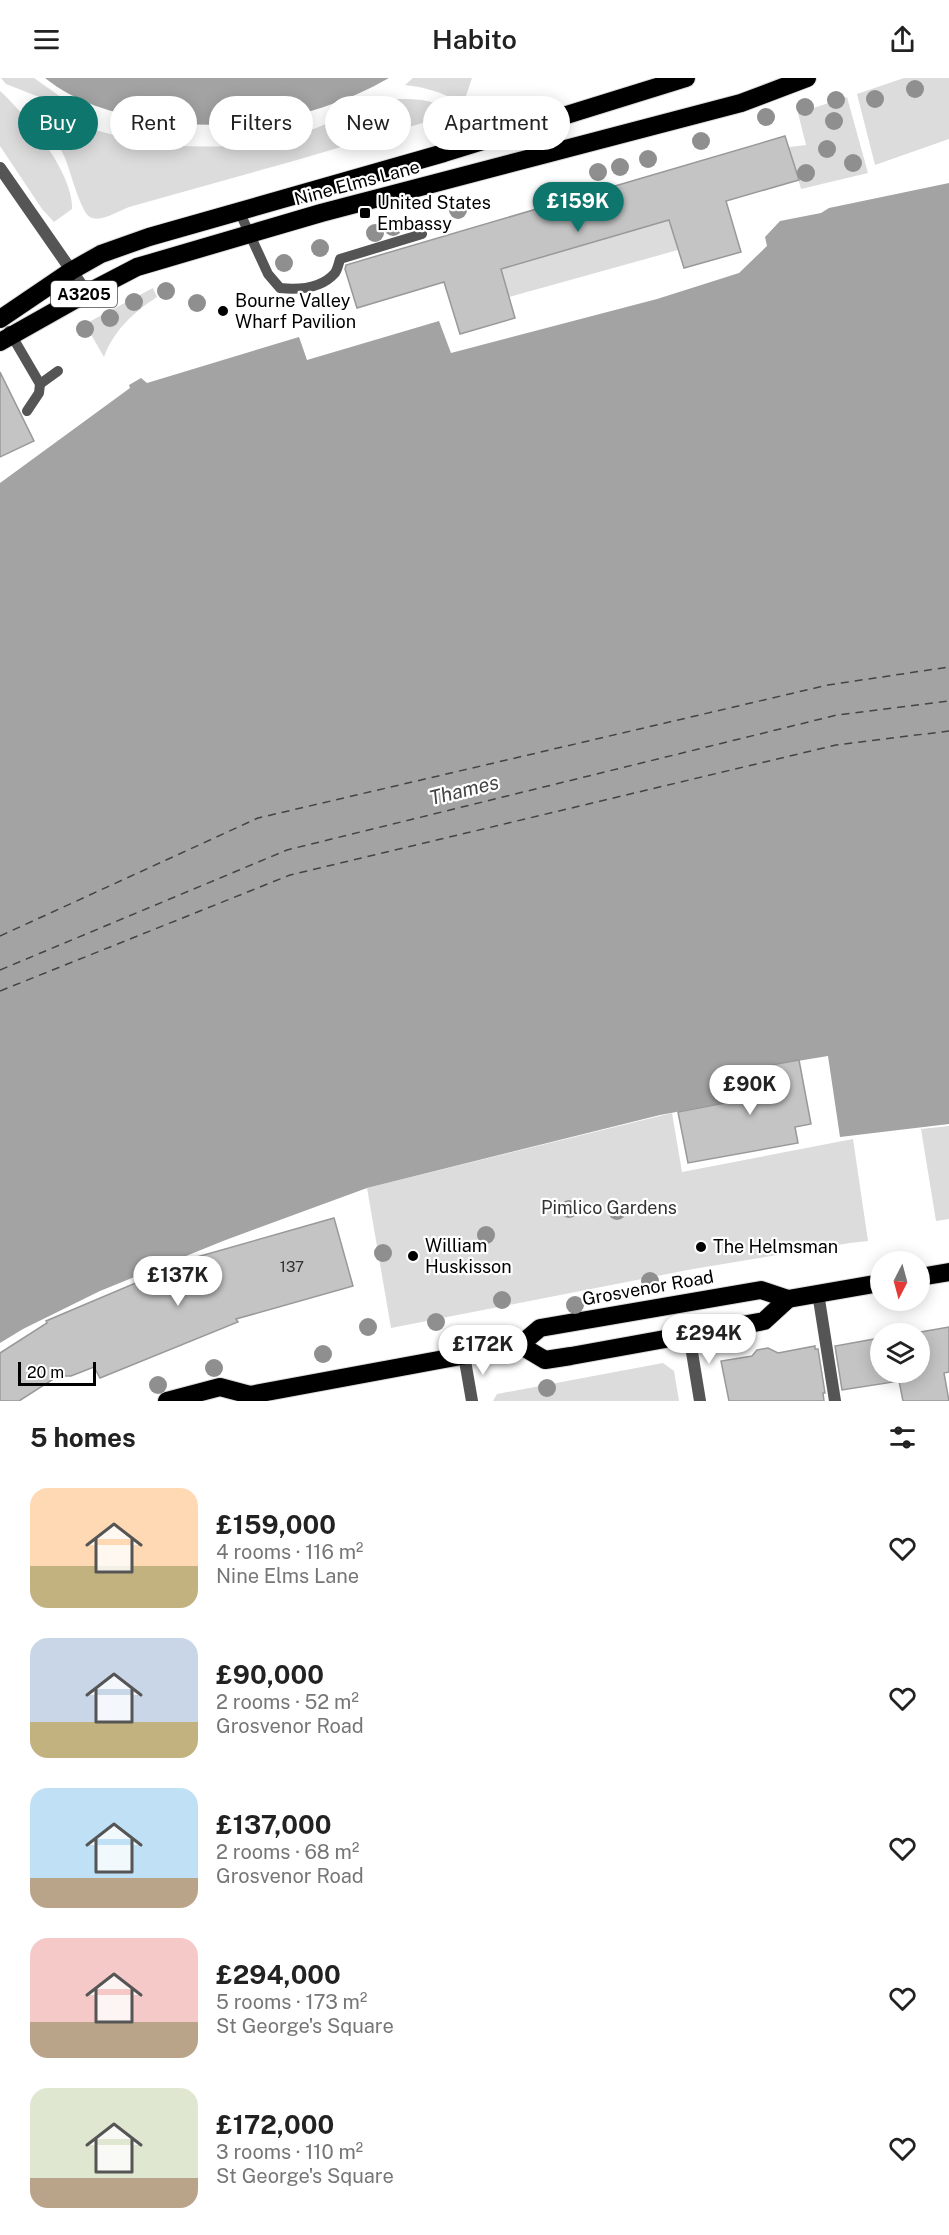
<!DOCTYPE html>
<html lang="en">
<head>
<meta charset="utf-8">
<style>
	:root { --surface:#fff; --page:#f2f2f2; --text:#222; --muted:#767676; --accent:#0f766e }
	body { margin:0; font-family:"Public Sans",sans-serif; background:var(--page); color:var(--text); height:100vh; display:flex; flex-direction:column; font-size:22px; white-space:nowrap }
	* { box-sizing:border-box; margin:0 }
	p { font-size:20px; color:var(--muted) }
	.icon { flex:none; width:33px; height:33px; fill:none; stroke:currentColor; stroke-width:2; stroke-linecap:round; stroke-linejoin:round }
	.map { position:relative; height:1323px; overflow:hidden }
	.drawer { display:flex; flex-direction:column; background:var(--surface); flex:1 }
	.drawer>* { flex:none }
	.top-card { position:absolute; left:18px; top:18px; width:600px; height:54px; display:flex; gap:12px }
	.needle { width:39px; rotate:186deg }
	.tools { position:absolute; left:870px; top:1173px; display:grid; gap:12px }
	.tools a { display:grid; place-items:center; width:60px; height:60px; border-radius:50%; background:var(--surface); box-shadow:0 3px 15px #0003; font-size:30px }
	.scale { position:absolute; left:18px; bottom:15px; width:78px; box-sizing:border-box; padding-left:6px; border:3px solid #000; border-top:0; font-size:16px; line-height:21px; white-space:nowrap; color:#000; -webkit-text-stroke:4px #fff; paint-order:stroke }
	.price { position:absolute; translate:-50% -51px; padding:0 14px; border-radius:21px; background:#fff; color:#222; font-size:20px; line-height:39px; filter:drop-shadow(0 2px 3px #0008) }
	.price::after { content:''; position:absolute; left:50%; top:36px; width:18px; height:14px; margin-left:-9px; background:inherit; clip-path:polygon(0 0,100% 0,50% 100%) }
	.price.current { background:var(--accent); color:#fff }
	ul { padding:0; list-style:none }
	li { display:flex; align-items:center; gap:18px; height:150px; padding:0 30px }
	li span { display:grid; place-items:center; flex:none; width:168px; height:120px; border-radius:18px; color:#555 }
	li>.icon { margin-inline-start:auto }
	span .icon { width:72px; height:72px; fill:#fffc; stroke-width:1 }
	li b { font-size:26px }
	h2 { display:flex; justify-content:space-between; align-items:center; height:72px; padding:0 30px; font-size:26px }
	.pill { padding:0 21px; border-radius:27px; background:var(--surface); box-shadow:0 3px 15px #0003; font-size:21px; line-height:54px }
	.pill.current { background:var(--accent); color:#fff }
	header { display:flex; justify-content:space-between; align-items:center; height:78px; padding:0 30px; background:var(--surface); font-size:27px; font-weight:600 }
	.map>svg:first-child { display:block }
	.green { fill:#dcdcdc }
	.water { fill:#a3a3a3 }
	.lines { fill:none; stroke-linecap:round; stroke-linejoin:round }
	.ferry { stroke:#444; stroke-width:1.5; stroke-dasharray:8 6; stroke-linecap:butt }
	.building { fill:#c4c4c4; stroke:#999; stroke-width:1.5 }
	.highway-casing { stroke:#dbdbdb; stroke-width:20 }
	.lane { stroke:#555; stroke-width:10 }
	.street { stroke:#555; stroke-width:12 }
	.highway { stroke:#000; stroke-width:18 }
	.tree { fill:#8f8f8f }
	.poi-dot { fill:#000; stroke:#fff; stroke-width:2 }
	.labels { text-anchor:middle; stroke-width:4.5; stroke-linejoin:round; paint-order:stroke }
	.number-label { font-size:15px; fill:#313131 }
	.shield { fill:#fff; stroke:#4c4c4c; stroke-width:1.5 }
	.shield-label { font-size:16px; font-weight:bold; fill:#000 }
	.street-label { font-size:18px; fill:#000; stroke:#fff }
	.poi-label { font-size:18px; fill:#000; stroke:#fff; text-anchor:start }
	.park-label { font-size:18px; fill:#333; stroke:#fff }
	.water-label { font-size:20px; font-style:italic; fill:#444; stroke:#fff }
</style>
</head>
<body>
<header><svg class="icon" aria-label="menu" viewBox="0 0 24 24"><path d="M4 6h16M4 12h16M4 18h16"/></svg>Habito<svg class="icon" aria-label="share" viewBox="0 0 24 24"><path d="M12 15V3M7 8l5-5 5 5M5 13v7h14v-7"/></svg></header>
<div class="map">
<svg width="949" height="1323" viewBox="0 0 949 1323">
	<rect width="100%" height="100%" fill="#fff"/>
	<!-- green -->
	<g class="green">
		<path d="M1 0H34L72 27 96 36 95 41 6 6Z"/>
		<path d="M413 0H472L466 18 459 25C444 14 423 9 405 7Z"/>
		<path d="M904 0H949V61L875 87 857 16Z"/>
		<path d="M0 13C26 37 73 94 72 131L54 144 42 131 0 68Z"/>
		<path d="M847 19 868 95 801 111 789 69 806 67 798 35Z"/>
		<path d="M396 21C418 21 437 21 453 36L297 82 129 129C118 133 101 145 90 139 81 135 70 92 65 80 61 71 55 60 49 52 43 43 31 37 30 26L35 25C52 33 68 41 85 48 149 72 223 74 288 59 326 50 358 28 396 21Z"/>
		<path d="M669 142 678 172 509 219 501 191Z"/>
		<path d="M153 210 157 219C135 233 113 253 104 279L85 246Z"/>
		<path d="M672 1035 682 1094 853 1061 868 1163 850 1165 693 1191 391 1250 367 1110Z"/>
		<path d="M949 1048V1141L936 1143 921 1051Z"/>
		<path d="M663 1285 674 1293 679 1323H493L497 1316Z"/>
	</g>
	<!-- water -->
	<g class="water">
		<path d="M45 0H389C315 42 234 55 150 42 112 35 75 24 45 0Z"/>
		<path d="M949 105V1046L840 1059 828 978 767 988 751 1020 660 1037 367 1110 223 1163 100 1213 23 1251 0 1265V405L130 310 129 307 141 300 147 305 299 259 307 282 439 243 451 275 657 221 739 195 767 168 765 159 780 143 821 135 829 130Z"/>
	</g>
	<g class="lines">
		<!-- ferry -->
		<g class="ferry">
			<path d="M0 858 258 740 828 607 949 589"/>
			<path d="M0 892 287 772 837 637 949 623"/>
			<path d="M0 913 290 797 836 667 949 653"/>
		</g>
	</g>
	<!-- building -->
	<g class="building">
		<path d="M785 58 799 102 726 123 741 174 684 190 669 142 501 191 515 240 460 256 444 204 357 230 345 191 346 187Z"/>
		<path d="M0 294 34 363 0 379Z"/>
		<path d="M799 982 811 1046 795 1049 798 1065 688 1085 678 1034 751 1020 744 992Z"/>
		<path d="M334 1140 353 1208 236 1241 238 1244 100 1300 94 1289 71 1298H58L19 1323H0V1275L47 1245 46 1243 197 1179Z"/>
		<path d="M949 1249V1294L944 1295 949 1323H903L899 1303 842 1312 835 1268 880 1260V1294H920V1256H909Z"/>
		<path d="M815 1268V1271H818L825 1315H823L824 1323H729L721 1283 752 1278 757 1272 768 1270 778 1275Z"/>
	</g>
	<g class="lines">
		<defs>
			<g id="highway">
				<path d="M0 241 71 193 101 176 149 159 444 75 686 0"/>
				<path d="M0 264 87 215 137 189 321 135 741 25 807 0"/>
				<path d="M920 1199 949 1194"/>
				<path d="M520 1267 545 1282 571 1278 764 1243 788 1221"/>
				<path d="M167 1323 220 1309 250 1317 520 1267 540 1250 761 1212 788 1221 880 1205"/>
			</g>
		</defs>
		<!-- highway casing -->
		<use href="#highway" class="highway-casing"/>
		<!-- lane -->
		<g class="lane">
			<path d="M239 133 268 196 280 210C299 212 321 211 335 195 337 192 339 185 340 181L422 156"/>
			<path d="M9 253 40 306 39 315 27 333"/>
			<path d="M40 306 58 293"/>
		</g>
		<!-- street -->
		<g class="street">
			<path d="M0 90 87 215"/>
			<path d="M818 1215 835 1323"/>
			<path d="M689 1256 700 1323"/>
			<path d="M464 1277 472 1323"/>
		</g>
		<!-- highway -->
		<use href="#highway" class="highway"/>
	</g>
	<!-- trees -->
	<g class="tree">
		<circle cx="915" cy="11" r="9"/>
		<circle cx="875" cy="21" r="9"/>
		<circle cx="836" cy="22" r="9"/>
		<circle cx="805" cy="29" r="9"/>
		<circle cx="766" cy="39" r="9"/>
		<circle cx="834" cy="43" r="9"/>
		<circle cx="701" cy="63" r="9"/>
		<circle cx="827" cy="71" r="9"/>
		<circle cx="648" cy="81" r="9"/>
		<circle cx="853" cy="85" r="9"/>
		<circle cx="620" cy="89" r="9"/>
		<circle cx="598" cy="94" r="9"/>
		<circle cx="806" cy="95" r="9"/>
		<circle cx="458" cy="132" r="9"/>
		<circle cx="393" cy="149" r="9"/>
		<circle cx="375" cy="155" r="9"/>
		<circle cx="320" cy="170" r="9"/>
		<circle cx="284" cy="185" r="9"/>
		<circle cx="166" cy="213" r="9"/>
		<circle cx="134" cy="224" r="9"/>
		<circle cx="197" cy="225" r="9"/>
		<circle cx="110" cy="240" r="9"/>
		<circle cx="85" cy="251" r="9"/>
		<circle cx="569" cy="1131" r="9"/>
		<circle cx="617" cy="1133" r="9"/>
		<circle cx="486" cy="1157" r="9"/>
		<circle cx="383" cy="1175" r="9"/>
		<circle cx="650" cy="1203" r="9"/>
		<circle cx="502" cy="1222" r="9"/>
		<circle cx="575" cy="1227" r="9"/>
		<circle cx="436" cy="1244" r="9"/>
		<circle cx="368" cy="1249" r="9"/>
		<circle cx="323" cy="1276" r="9"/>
		<circle cx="214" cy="1290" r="9"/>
		<circle cx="158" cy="1307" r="9"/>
		<circle cx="547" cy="1310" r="9"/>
	</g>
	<!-- markers -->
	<g class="poi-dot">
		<rect x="359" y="129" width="12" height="12" rx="3"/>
		<circle cx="223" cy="233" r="6"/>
		<circle cx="701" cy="1169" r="6"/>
		<circle cx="413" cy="1178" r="6"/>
	</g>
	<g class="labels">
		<!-- number labels -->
		<g class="number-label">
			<text x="292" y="1194">137</text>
		</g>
		<!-- shield labels -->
		<rect class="shield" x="51" y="203" width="66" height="26" rx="4.5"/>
		<g class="shield-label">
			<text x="84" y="222">A3205</text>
		</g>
		<!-- street labels -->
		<g class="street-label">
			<text transform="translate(357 105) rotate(-15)" y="6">Nine Elms Lane</text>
			<text transform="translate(648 1210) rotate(-10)" y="6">Grosvenor Road</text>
		</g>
		<!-- poi labels -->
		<g class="poi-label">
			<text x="377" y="131">United States<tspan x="377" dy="21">Embassy</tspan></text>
			<text x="235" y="229">Bourne Valley<tspan x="235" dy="21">Wharf Pavilion</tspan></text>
			<text x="425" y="1174">William<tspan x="425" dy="21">Huskisson</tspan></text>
			<text x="713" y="1175">The Helmsman</text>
		</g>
		<!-- park labels -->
		<g class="park-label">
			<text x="609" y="1136">Pimlico Gardens</text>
		</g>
		<!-- water labels -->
		<g class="water-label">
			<text transform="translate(464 712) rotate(-14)" y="7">Thames</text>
		</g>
	</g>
</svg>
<div class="tools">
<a><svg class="needle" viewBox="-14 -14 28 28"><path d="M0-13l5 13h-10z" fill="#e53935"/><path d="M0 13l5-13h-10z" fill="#767676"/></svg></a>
<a><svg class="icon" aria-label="layers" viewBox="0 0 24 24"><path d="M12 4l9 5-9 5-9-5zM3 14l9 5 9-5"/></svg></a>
</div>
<div class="scale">20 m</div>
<b class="price current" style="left:578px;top:155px">£159K</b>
<b class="price" style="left:750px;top:1038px">£90K</b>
<b class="price" style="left:178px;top:1229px">£137K</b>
<b class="price" style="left:709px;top:1287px">£294K</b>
<b class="price" style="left:483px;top:1298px">£172K</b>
<div class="top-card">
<a class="pill current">Buy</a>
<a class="pill">Rent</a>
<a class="pill">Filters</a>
<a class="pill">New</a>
<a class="pill">Apartment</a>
</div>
</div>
<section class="drawer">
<h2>5 homes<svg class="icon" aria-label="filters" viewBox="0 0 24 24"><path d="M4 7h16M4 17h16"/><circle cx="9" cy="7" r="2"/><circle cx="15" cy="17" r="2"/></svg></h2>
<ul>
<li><span style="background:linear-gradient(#ffd9b3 65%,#c2b280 0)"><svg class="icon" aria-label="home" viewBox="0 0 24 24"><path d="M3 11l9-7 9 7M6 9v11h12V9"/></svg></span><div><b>£159,000</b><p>4 rooms · 116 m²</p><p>Nine Elms Lane</p></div><svg class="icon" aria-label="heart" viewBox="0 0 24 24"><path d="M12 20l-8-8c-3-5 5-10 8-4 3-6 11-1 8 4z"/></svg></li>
<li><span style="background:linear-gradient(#c9d6e8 70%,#c2b280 0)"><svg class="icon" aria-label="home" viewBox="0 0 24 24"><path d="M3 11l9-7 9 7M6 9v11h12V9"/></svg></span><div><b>£90,000</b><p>2 rooms · 52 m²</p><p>Grosvenor Road</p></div><svg class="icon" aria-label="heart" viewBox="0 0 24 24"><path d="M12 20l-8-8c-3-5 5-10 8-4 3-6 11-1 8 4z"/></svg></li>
<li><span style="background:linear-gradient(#bfe0f5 75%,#b9a48a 0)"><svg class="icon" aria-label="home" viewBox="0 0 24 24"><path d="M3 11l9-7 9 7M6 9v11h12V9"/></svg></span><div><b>£137,000</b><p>2 rooms · 68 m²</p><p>Grosvenor Road</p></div><svg class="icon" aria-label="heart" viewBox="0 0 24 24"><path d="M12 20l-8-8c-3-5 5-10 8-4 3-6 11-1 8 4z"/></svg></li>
<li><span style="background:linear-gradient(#f6c9c9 70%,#b9a48a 0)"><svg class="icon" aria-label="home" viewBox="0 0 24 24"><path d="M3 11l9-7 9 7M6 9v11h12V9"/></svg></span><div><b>£294,000</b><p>5 rooms · 173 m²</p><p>St George's Square</p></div><svg class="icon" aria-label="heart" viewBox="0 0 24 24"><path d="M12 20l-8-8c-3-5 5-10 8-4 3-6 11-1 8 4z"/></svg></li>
<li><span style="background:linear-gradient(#dfe7d0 75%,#b9a48a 0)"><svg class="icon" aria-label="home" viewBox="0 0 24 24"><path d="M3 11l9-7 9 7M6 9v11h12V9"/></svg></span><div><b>£172,000</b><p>3 rooms · 110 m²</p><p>St George's Square</p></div><svg class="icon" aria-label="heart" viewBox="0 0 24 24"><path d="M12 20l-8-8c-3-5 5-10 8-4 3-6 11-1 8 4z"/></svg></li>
</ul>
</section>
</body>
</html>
